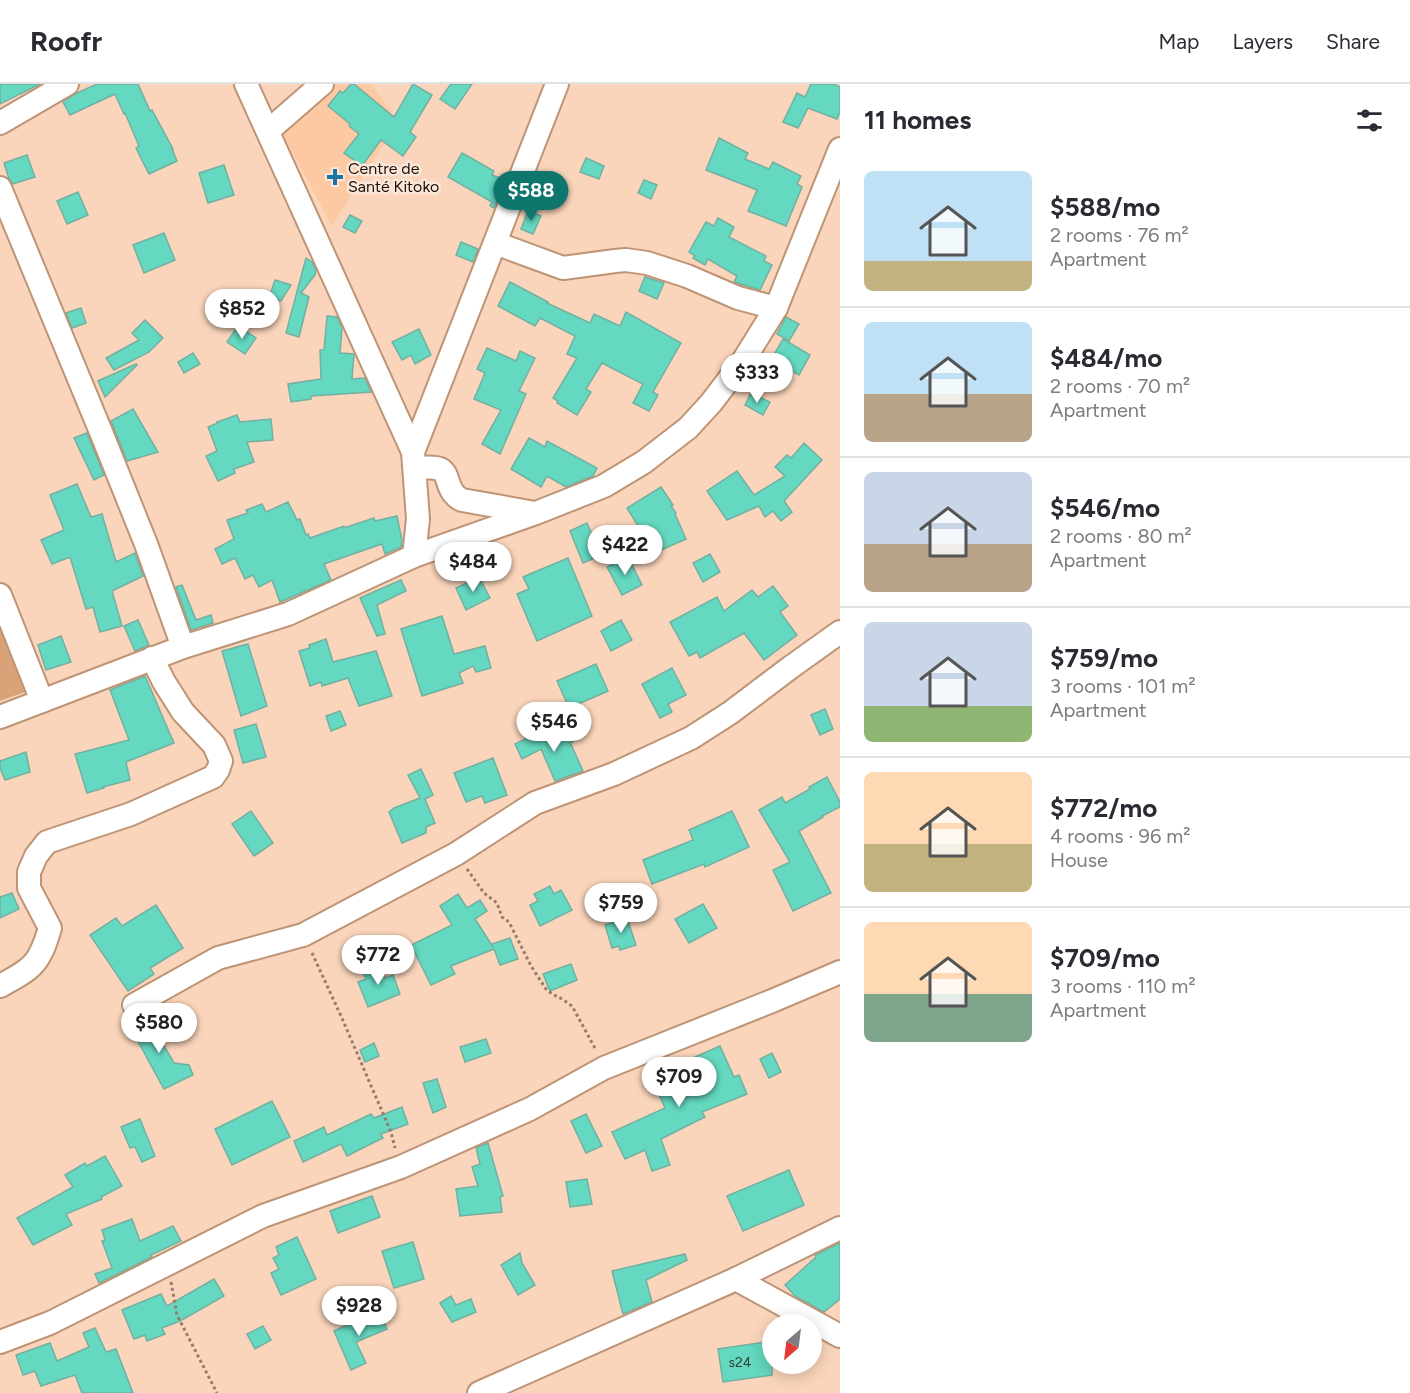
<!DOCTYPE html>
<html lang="en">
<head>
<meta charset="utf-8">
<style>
	:root { --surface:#fff; --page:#f2f2f3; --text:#2b2b33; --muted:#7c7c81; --line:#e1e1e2; --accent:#0f766e }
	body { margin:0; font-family:Figtree,sans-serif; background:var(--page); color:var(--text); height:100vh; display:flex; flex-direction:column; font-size:22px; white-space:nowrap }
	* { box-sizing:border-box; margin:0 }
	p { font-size:20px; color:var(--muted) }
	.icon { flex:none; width:33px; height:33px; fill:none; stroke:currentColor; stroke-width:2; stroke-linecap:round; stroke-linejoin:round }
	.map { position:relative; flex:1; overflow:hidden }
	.panel { display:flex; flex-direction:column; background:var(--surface); width:570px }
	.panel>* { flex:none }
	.needle { width:39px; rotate:208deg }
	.controls { position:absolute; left:762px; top:1230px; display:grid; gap:12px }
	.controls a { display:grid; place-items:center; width:60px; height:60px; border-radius:50%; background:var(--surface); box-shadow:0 3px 15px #0003; font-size:30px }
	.price { position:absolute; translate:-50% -51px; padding:0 14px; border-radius:21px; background:#fff; color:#222; font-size:20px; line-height:39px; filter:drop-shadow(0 2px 3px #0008) }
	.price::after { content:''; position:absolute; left:50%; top:36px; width:18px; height:14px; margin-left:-9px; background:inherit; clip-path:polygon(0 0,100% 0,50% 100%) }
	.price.on { background:var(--accent); color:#fff }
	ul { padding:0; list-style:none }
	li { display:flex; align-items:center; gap:18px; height:150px; padding:0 24px }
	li+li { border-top:2px solid var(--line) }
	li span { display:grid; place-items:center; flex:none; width:168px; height:120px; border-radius:9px; color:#555 }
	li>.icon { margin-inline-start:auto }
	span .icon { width:72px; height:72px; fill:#fffc; stroke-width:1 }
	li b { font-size:26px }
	h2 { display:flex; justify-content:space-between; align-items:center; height:72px; padding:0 24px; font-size:26px }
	header { display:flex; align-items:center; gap:36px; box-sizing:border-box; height:84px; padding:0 30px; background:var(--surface); border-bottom:2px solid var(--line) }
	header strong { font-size:28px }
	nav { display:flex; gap:33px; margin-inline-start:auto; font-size:21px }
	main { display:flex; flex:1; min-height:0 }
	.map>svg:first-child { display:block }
	.built { fill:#fdc9a3 }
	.green { fill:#daa279 }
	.building { fill:#64d8c0; stroke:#72b0a1; stroke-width:1.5 }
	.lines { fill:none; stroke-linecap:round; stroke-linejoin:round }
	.minor-casing { stroke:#bf9475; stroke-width:26 }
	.path { stroke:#977c69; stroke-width:3; stroke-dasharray:3 3; stroke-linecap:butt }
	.minor { stroke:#fff; stroke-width:22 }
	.poi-dot { fill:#1b75a3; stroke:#fae7da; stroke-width:2 }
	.labels { text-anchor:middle; stroke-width:5; stroke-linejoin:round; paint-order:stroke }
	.number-label { font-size:14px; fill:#304133 }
	.poi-label { font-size:16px; fill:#1e0f04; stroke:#fae7da; text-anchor:start }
</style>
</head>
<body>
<header>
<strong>Roofr</strong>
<nav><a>Map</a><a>Layers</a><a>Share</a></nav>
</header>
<main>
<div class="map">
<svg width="840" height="1309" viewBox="0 0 840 1309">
	<rect width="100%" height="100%" fill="#fad5bb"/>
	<!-- built -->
	<path class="built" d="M332 0H371L398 37 332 142 280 45Z"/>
	<!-- green -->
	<path class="green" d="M0 544 28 607 0 617Z"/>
	<!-- building -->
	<g class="building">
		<path d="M0 0H40L0 20Z"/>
		<path d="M97 0H138L150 27 152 26 173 65H172L177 77 149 90 136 64 139 62 125 29 124 30 115 10 70 31 63 18 75 10Z"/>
		<path d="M351 0H354L394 33 413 0 432 11 410 48 416 53 403 72 381 56 362 82 344 69 359 50 349 42 350 40 328 22 340 7 343 9Z"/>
		<path d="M451 0H472L455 25 440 15Z"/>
		<path d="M811 0H834L840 3V28L837 35 808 24 798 44 783 38 797 9 805 13Z"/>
		<path d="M719 54 748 69 745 75 769 85 773 78 801 92 797 100 802 103 786 142 748 127 757 106 706 86Z"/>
		<path d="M462 69 494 87 492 91 505 96 494 124 490 122 492 118 448 93Z"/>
		<path d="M27 71 35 93 13 100 9 95 4 79Z"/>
		<path d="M586 74 604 82 599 95 580 88Z"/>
		<path d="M224 81 234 111 208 119 199 89Z"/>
		<path d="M644 96 657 101 651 115 638 109Z"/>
		<path d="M78 108 88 131 67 140 57 117Z"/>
		<path d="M528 127 541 132 533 150 521 145Z"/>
		<path d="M350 131 362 137 355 149 343 143Z"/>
		<path d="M718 134 734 143 729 153 766 172 764 177 772 181 760 206 734 198 737 192 708 175 705 181 693 174 695 172 689 168 706 138 714 142Z"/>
		<path d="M164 149 175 176 144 189 133 161Z"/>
		<path d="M461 158 478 165 473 178 456 171Z"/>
		<path d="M306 174 312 178 316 186 315 191 301 209 309 213 299 253 286 249Z"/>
		<path d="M645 193 664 199 657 215 639 207Z"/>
		<path d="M275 196 291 201 281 217 269 214Z"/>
		<path d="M510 198 548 218 547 219 590 239 594 230 620 242 626 228 681 259 653 308 658 311 649 327 633 319 643 300 602 279 586 305 591 308 577 331 557 319 558 317 553 314 577 274 567 270 575 252 540 234 535 242 498 222Z"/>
		<path d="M81 224 86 239 72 244 66 229Z"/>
		<path d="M327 232 337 233 342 244 340 269 354 270 352 295 365 294 371 308 311 312V315L291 318 288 300 321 295 320 266H324Z"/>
		<path d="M786 233 799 240 789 257 777 250Z"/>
		<path d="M145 236 163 254 149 268 114 286 106 274 139 256 132 249Z"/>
		<path d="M238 242 256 254 245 270 227 258Z"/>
		<path d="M419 245 431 271 415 280 411 271 402 276 392 258Z"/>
		<path d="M783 255 810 271 799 291 771 276Z"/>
		<path d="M487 264 516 277 520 267 535 274 519 307 526 310 500 370 482 360 501 326 474 315 485 289 477 285Z"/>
		<path d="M193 269 200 280 184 289 178 278Z"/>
		<path d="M136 280 137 281 105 313 98 297Z"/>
		<path d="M751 309 770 318 763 331 745 321Z"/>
		<path d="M133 325 158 368 127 377 111 337Z"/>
		<path d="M237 331 240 338 271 335 273 356 247 358 254 378 234 385 235 389 218 397 206 372 217 367 208 343 218 339 217 338Z"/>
		<path d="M87 349 104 391 94 396 74 354Z"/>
		<path d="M529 354 545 363 547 357 597 384 593 392 566 403 547 392 541 403 511 385Z"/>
		<path d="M804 359 822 376 784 417 792 428 781 437 773 427 765 433 759 422 727 436 707 407 737 387 754 411 785 392 775 383 787 371 791 374Z"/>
		<path d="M77 400 91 433 102 430 116 478 135 469 143 492 112 507 122 542 100 548 93 523 86 525 70 473 52 480 41 456 64 446 50 411Z"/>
		<path d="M661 403 673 421 671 422 676 429 675 430 686 455 661 466 651 444 643 450 627 424Z"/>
		<path d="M288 418 297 436 300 435 306 451 308 450 310 454 344 442V444L374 434 375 437 397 432 402 456 401 463 385 470 382 460 324 480 331 496 280 518 272 496 259 503 253 491 245 495 235 474 222 480 215 465 234 455 227 436 248 429 246 426 262 420 266 428Z"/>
		<path d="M587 439 601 471 583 479 570 447Z"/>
		<path d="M710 470 720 488 703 498 693 479Z"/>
		<path d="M628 473 642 501 622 511 607 483Z"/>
		<path d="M568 474 592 532 537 557 517 510 529 505 523 493Z"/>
		<path d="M479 493 490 514 466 526 456 504Z"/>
		<path d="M401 496 406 507 377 521 385 550 377 552 360 514Z"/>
		<path d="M182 501 196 536 211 531 213 539 191 546 176 503Z"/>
		<path d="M773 502 788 522 780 528 797 551 764 576 744 549 700 574 697 568 689 572 670 538 717 513 724 527 752 506 758 513Z"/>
		<path d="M442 532 454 570 485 562 491 584 476 588 473 582 459 589 463 599 422 612 401 545Z"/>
		<path d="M138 536 149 561 135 567 124 542Z"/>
		<path d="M621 536 632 556 611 567 601 547Z"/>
		<path d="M61 552 71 578 46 586 38 561Z"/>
		<path d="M326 555 333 578 376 567 392 612 359 622 348 594 322 602 321 598 310 602 299 567 310 564 309 561Z"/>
		<path d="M248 560 267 622 241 632 222 567Z"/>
		<path d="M596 580 608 607 569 624 557 597Z"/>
		<path d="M672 584 686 611 668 620 672 628 660 634 642 600Z"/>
		<path d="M145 592 174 659 126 678 130 696 103 703 104 704 87 709 75 670 129 656 110 606Z"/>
		<path d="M825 625 833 645 820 651 811 631Z"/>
		<path d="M340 627 346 641 331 647 326 632Z"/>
		<path d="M256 640 266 673 243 679 234 646Z"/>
		<path d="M568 643 573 658H570L583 687 555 697 541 665 522 675 515 660 529 653 530 656Z"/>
		<path d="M26 668 30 688 5 696 0 684V677Z"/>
		<path d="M493 674 507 711 485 719 482 712 466 718 454 689Z"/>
		<path d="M421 685 433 711 425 715 435 739 426 743V749L402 759 389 728 394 724 420 714 408 691Z"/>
		<path d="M827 693 840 718V723L822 732 823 733 799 747 831 809 793 827 773 786 790 778 759 726 782 713 785 719 810 705 809 703Z"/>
		<path d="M251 727 273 759 254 772 232 740Z"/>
		<path d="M732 727 749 763 705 783 704 780 652 800 643 776 693 756 689 746Z"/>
		<path d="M550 802 554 810 561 806 572 826 540 842 530 821 538 817 534 810Z"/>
		<path d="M12 809 19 825 0 834V813Z"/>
		<path d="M458 810 467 824 480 816 487 827 475 835 493 863 492 860 510 854 518 875 500 881 494 865 451 882 455 890 431 901 411 861 452 841 440 822Z"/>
		<path d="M703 820 717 844 689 859 675 835Z"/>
		<path d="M156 821 183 864 150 884 154 890 128 907 90 851 116 834 122 842Z"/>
		<path d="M627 834 636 861 620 866 619 862 612 864 605 841Z"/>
		<path d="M379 880 385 894 393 891 400 910 368 923 358 898 366 895 362 886Z"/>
		<path d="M571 880 577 896 550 907 543 890Z"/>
		<path d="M143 932 150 938 174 979 189 981 193 991 164 1005 128 939Z"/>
		<path d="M486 955 491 969 465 978 460 963Z"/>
		<path d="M374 959 379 972 365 978 360 966Z"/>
		<path d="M720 962 734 993 739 991 747 1010 702 1028 705 1033 661 1055 670 1081 652 1087 645 1066 625 1075 612 1048 665 1024 650 991 670 982 685 1014 708 1002 695 973Z"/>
		<path d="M772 969 781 988 769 994 760 975Z"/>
		<path d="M437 995 446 1023 433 1029 423 999Z"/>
		<path d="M272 1017 290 1053 232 1081 215 1045Z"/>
		<path d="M402 1023 408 1040 381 1050 383 1054 347 1072 341 1060 303 1078 294 1057 324 1043 327 1051 371 1030 374 1034Z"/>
		<path d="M586 1030 602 1062 586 1069 571 1037Z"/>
		<path d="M140 1035 155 1072 142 1078 135 1063 130 1064 121 1043Z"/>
		<path d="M488 1059 503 1112 500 1113 502 1128 460 1132 456 1105 478 1102 472 1083 480 1080 476 1064Z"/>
		<path d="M105 1072 122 1102 101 1113 102 1115 66 1130 72 1141 33 1161 17 1134 73 1103 65 1091 85 1079 87 1082Z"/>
		<path d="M789 1086 804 1121 743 1147 727 1112Z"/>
		<path d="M587 1095 592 1120 570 1123 566 1098Z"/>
		<path d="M372 1112 380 1133 338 1149 330 1127Z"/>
		<path d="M132 1135 140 1157 173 1142 181 1157 151 1171 152 1173 99 1199 95 1190 112 1184 102 1157 105 1156 102 1146Z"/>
		<path d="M297 1153 316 1195 281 1211 271 1189 279 1185 273 1174 279 1171 276 1163Z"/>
		<path d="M413 1158 424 1195 394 1204 382 1167Z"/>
		<path d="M840 1159V1215L824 1228 795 1212 785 1201 816 1173 815 1171Z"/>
		<path d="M520 1169 522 1179 535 1201 518 1211 501 1181Z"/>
		<path d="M685 1170 687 1176 646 1196 652 1218 623 1230 612 1187Z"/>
		<path d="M214 1195 224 1212 180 1237 162 1244 165 1250 147 1257 145 1251 134 1255 122 1226 161 1210 167 1222Z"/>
		<path d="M451 1212 456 1221 471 1215 476 1228 452 1238 440 1219Z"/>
		<path d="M379 1227 387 1245 356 1258 366 1279 351 1286 334 1247Z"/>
		<path d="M263 1242 271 1256 255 1265 247 1250Z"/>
		<path d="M95 1244 106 1268 116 1265 133 1309H82L75 1291 41 1302 35 1287 23 1291 16 1271 50 1259 57 1277 89 1263 83 1249Z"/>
		<path d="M772 1257V1291L723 1298 718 1265Z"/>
	</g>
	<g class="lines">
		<defs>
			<g id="minor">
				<path d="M246 0 413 368 418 435 414 472"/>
				<path d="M0 39 67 0"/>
				<path d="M268 47 322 0"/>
				<path d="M0 104 101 348 146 460 183 563"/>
				<path d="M495 159 563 184 615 177 626 176 647 179 687 192 738 214 776 224"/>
				<path d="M413 368 557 0"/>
				<path d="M415 384C422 384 433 382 440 385 451 391 445 408 462 416L535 429"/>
				<path d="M0 511 42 617"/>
				<path d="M0 633 183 563 288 530 414 472 536 429 604 402 644 378 688 344 711 319 743 277 776 224 840 65"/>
				<path d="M0 902C33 884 39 881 50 844L29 804V788L36 772 47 758 131 730 213 693 218 686 221 677 214 661 183 628 164 598 152 574"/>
				<path d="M134 921 218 874 303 851 456 770 535 719 614 690 691 654 730 629 791 583 840 548"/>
				<path d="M736 1195 840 1252"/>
				<path d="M0 1258 50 1239 263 1132 401 1083 530 1025 604 984 772 917 840 888"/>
				<path d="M479 1309 736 1195 840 1144"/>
			</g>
		</defs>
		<!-- minor casing -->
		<use href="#minor" class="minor-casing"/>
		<!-- path -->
		<g class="path">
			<path d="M467 785 484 809 497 819 502 833 509 838 531 882 546 905 552 910 562 915 572 922 596 966"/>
			<path d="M312 869 341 932 391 1048 395 1064"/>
			<path d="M171 1198 177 1231 217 1309"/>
		</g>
		<!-- minor -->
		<use href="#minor" class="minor"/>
	</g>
	<!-- markers -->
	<path class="poi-dot" d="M332 84h6v6h6v6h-6v6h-6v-6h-6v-6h6z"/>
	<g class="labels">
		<!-- number labels -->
		<g class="number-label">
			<text x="740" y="1283">s24</text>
		</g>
		<!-- poi labels -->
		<g class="poi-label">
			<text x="348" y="90">Centre de<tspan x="348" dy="18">Santé Kitoko</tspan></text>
		</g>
	</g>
</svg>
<div class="controls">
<a><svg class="needle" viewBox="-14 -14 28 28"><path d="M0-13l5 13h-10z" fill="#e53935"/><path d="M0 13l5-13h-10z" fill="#7c7c81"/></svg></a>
</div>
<b class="price on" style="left:531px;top:138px">$588</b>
<b class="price" style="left:242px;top:256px">$852</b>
<b class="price" style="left:757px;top:320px">$333</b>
<b class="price" style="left:625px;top:492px">$422</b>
<b class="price" style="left:473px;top:509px">$484</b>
<b class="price" style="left:554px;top:669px">$546</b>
<b class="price" style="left:621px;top:850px">$759</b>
<b class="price" style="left:378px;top:902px">$772</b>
<b class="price" style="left:159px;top:970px">$580</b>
<b class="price" style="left:679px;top:1024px">$709</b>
<b class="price" style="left:359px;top:1253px">$928</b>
</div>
<section class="panel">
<h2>11 homes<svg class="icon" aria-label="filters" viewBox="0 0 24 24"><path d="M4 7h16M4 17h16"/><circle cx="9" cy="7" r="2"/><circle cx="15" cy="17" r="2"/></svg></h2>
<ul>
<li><span style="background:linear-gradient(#bfe0f5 75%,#c2b280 0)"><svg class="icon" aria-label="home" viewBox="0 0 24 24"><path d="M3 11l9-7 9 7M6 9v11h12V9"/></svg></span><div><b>$588/mo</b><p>2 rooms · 76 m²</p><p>Apartment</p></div></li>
<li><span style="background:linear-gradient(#bfe0f5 60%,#b9a48a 0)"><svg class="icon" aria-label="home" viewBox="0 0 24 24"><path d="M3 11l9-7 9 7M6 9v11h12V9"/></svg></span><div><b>$484/mo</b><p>2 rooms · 70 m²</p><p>Apartment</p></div></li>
<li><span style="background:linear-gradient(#c9d6e8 60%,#b9a48a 0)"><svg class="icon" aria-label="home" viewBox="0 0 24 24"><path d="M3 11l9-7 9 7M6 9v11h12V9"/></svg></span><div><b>$546/mo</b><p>2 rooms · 80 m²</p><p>Apartment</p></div></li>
<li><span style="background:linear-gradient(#c9d6e8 70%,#8fb573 0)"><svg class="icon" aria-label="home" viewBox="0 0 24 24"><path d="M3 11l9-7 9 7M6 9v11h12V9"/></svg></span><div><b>$759/mo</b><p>3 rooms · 101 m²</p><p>Apartment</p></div></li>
<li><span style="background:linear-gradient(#ffd9b3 60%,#c2b280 0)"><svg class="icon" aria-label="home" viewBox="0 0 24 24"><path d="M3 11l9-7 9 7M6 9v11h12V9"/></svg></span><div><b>$772/mo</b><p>4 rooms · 96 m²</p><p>House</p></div></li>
<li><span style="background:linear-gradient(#ffd9b3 60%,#7fa58c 0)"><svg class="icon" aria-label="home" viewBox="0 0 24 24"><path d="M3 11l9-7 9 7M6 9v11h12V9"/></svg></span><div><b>$709/mo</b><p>3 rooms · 110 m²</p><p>Apartment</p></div></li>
</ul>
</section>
</main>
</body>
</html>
